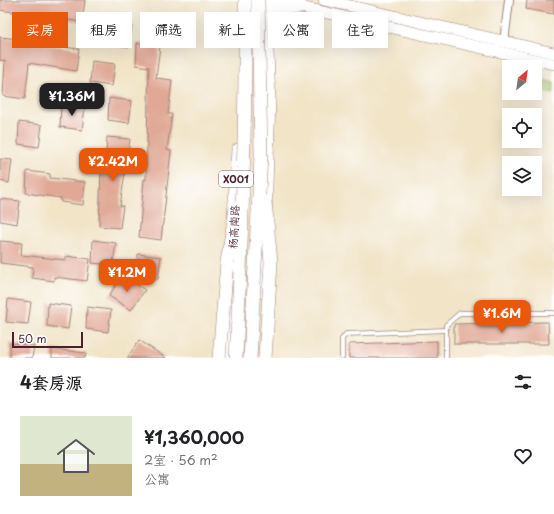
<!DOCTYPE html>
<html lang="zh">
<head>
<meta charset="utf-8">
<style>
	:root { --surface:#fff; --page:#f2f2f2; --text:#202124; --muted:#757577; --line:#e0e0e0; --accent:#ea580c }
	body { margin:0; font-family:"Playpen Sans","LXGW WenKai TC",sans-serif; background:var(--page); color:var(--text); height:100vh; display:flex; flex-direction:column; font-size:15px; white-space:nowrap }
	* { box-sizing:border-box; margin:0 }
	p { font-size:13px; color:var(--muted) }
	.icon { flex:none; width:22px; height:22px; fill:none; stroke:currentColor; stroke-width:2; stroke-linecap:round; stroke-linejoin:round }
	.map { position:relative; height:358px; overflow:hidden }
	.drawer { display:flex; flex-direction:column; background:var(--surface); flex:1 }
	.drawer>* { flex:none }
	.guide { position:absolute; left:12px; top:12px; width:530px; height:36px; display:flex; gap:8px }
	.needle { width:26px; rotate:29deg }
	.tools { position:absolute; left:502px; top:60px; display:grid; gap:8px }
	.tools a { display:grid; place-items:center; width:40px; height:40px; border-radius:0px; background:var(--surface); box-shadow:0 4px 16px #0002; font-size:20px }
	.scale { position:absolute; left:12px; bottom:10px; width:71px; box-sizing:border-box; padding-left:4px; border:2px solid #4a1f2b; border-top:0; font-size:11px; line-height:14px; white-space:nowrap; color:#4a1f2b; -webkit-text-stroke:3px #fff; paint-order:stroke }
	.price { position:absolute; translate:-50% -34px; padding:0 9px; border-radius:8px; background:var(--accent); color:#fff; font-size:13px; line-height:26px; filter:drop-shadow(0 1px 2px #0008) }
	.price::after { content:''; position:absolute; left:50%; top:24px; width:12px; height:9px; margin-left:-6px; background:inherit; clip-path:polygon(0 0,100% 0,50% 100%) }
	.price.on { background:#222; color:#fff }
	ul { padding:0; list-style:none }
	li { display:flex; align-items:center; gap:12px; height:100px; padding:0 20px }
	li+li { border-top:1px solid var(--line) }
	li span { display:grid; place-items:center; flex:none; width:112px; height:80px; border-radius:0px; color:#555 }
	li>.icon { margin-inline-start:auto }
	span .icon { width:48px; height:48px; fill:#fffc; stroke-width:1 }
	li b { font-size:17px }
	h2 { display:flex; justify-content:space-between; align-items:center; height:48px; padding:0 20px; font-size:17px }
	.tag { padding:0 14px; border-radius:0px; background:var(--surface); box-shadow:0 4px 16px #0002; font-size:14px; line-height:36px }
	.tag.on { background:var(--accent); color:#fff }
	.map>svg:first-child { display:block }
	.green { fill:#afc86d; stroke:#7c744c }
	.building { fill:#e0a895 }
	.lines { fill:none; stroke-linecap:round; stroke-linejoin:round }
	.service-casing { stroke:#9e8279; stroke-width:5.5 }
	.minor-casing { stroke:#9e8279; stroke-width:10 }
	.secondary-casing { stroke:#9e8279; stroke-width:12 }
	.primary-casing { stroke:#9e8279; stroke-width:14 }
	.service { stroke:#fff; stroke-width:4 }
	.minor { stroke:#fff; stroke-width:8 }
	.secondary { stroke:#fff; stroke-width:11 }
	.primary { stroke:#fff; stroke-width:13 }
	.trunk-bridge-casing { stroke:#9e8279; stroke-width:14; stroke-linecap:butt }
	.trunk-bridge { stroke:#fff; stroke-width:13 }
	.labels { text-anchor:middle; stroke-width:3; stroke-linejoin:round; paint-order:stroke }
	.shield { fill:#fff; stroke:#80626b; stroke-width:1 }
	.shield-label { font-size:10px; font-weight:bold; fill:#4a1f2b }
	.street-label { font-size:11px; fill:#4a1f2b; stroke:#fff }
</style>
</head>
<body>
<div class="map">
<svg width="554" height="358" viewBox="0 0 554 358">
	<rect width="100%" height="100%" fill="#fff"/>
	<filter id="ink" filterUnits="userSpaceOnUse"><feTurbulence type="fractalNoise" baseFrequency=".025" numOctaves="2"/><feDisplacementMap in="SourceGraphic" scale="8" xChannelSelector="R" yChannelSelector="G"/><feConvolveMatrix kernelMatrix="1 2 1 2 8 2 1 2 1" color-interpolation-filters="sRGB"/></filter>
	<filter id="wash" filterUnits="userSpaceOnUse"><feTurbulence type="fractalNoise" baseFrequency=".012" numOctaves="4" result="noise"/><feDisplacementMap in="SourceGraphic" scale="16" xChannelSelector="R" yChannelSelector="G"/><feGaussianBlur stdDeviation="0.9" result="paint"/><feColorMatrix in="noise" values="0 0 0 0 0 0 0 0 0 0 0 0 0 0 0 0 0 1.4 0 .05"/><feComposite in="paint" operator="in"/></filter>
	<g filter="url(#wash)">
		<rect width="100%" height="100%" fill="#f1e4c7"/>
		<!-- green -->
		<path class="green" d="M535 78 554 83V93L535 89Z"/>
		<g id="blocks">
			<!-- building -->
			<g class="building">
				<path d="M0 0H85L82 22 0 10Z"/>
				<path d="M527 0H554V14L526 9Z"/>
				<path d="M109 22 132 25 129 47 108 44Z"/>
				<path d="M0 37 46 42V45L79 49 76 71 29 63 25 99 3 96 5 61 0 60Z"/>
				<path d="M137 43 160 46 156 78 172 80 168 114H172L167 150 171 151 161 240 139 237 144 179 146 180 149 67 136 65Z"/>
				<path d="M92 61 115 64 112 86 90 83Z"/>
				<path d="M109 98 132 101 129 123 108 120Z"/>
				<path d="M61 105 85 108 82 130 60 127Z"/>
				<path d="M19 122 42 125 39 147 18 144Z"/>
				<path d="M107 137 130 139 120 206H123L120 228 99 226 101 170 105 171Z"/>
				<path d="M0 159 12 160 9 183 0 181Z"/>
				<path d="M27 171 50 174V178L85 182 83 205 61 202V198L26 193Z"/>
				<path d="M0 199 20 201 17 224 0 221Z"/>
				<path d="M93 240 116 243 113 265 92 263Z"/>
				<path d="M0 241 22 243 21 255 66 260V256L90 259 87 281 54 277V281L32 278 33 267 0 263Z"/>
				<path d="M138 254 161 257 158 279 137 277Z"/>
				<path d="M122 275 145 290 131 310 109 296Z"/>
				<path d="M8 299 31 302 28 324 6 322Z"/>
				<path d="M48 303 71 306 68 329 47 326Z"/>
				<path d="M87 307 111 310 108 332 86 329Z"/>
				<path d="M548 322 549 344H454V324Z"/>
				<path d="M139 340 166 358H127Z"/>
				<path d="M437 341V358H349V344Z"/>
				<path d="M10 343 34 346 32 358H10Z"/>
				<path d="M52 349 86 353 85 358H52Z"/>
			</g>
		</g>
	</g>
	<g filter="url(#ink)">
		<use href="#blocks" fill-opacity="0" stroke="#9e8279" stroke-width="1"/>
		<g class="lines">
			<defs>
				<g id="service">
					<path d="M342 358V339L346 334 446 330"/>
					<path d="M446 358V325L460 313H554"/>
				</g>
				<path id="minor" d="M504 42 509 0"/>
				<g id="secondary">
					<path d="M269 0 554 64"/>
					<path d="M324 0 554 53"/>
				</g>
				<g id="primary">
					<path d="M265 0 269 101 265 212"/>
					<path d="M266 26C269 8 286 8 302 7"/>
					<path d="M234 218 238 150"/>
					<path d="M263 292 265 242"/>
					<path d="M226 358 231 280"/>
				</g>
			</defs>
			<!-- service casing -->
			<use href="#service" class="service-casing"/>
			<!-- minor casing -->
			<use href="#minor" class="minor-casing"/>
			<!-- secondary casing -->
			<use href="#secondary" class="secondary-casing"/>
			<!-- primary casing -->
			<use href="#primary" class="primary-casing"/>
			<!-- service -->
			<use href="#service" class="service"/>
			<!-- minor -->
			<use href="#minor" class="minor"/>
			<!-- secondary -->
			<use href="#secondary" class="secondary"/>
			<!-- primary -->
			<use href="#primary" class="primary"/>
			<defs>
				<g id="trunk-bridge">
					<path d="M219 358 227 262 236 208"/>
					<path d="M236 358C242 239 246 120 245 0"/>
					<path d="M250 358 261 156 258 0"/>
					<path d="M265 358 271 262 265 202"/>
				</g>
			</defs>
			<!-- trunk-bridge casing -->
			<use href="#trunk-bridge" class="trunk-bridge-casing"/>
			<!-- trunk-bridge -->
			<use href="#trunk-bridge" class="trunk-bridge"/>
		</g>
	</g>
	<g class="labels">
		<!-- shield labels -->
		<rect class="shield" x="219" y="171" width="34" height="16" rx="3"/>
		<g class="shield-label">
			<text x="236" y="183">X001</text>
		</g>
		<!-- street labels -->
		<g class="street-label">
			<text transform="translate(234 227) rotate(-87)" y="4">杨高南路</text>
		</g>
	</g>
</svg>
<div class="tools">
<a><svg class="needle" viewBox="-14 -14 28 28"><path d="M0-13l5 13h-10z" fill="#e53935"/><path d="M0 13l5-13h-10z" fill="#757577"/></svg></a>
<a><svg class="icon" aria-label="locate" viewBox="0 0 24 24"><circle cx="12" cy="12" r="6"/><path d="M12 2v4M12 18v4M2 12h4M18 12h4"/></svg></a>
<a><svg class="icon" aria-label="layers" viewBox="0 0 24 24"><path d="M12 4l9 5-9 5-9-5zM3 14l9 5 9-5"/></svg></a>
</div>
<div class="scale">50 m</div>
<b class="price on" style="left:72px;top:117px">¥1.36M</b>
<b class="price" style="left:113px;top:182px">¥2.42M</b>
<b class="price" style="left:127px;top:293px">¥1.2M</b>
<b class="price" style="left:502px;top:334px">¥1.6M</b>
<div class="guide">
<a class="tag on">买房</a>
<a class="tag">租房</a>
<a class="tag">筛选</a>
<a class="tag">新上</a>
<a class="tag">公寓</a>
<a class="tag">住宅</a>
</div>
</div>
<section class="drawer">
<h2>4套房源<svg class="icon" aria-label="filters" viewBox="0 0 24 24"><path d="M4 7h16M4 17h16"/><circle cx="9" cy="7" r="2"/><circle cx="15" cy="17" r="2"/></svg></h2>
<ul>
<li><span style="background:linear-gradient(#dfe7d0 60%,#c2b280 0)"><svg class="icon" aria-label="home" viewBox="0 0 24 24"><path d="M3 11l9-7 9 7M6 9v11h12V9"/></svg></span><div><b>¥1,360,000</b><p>2室 · 56 m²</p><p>公寓</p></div><svg class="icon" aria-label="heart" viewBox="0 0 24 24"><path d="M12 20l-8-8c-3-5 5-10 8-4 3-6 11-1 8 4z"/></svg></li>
</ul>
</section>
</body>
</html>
